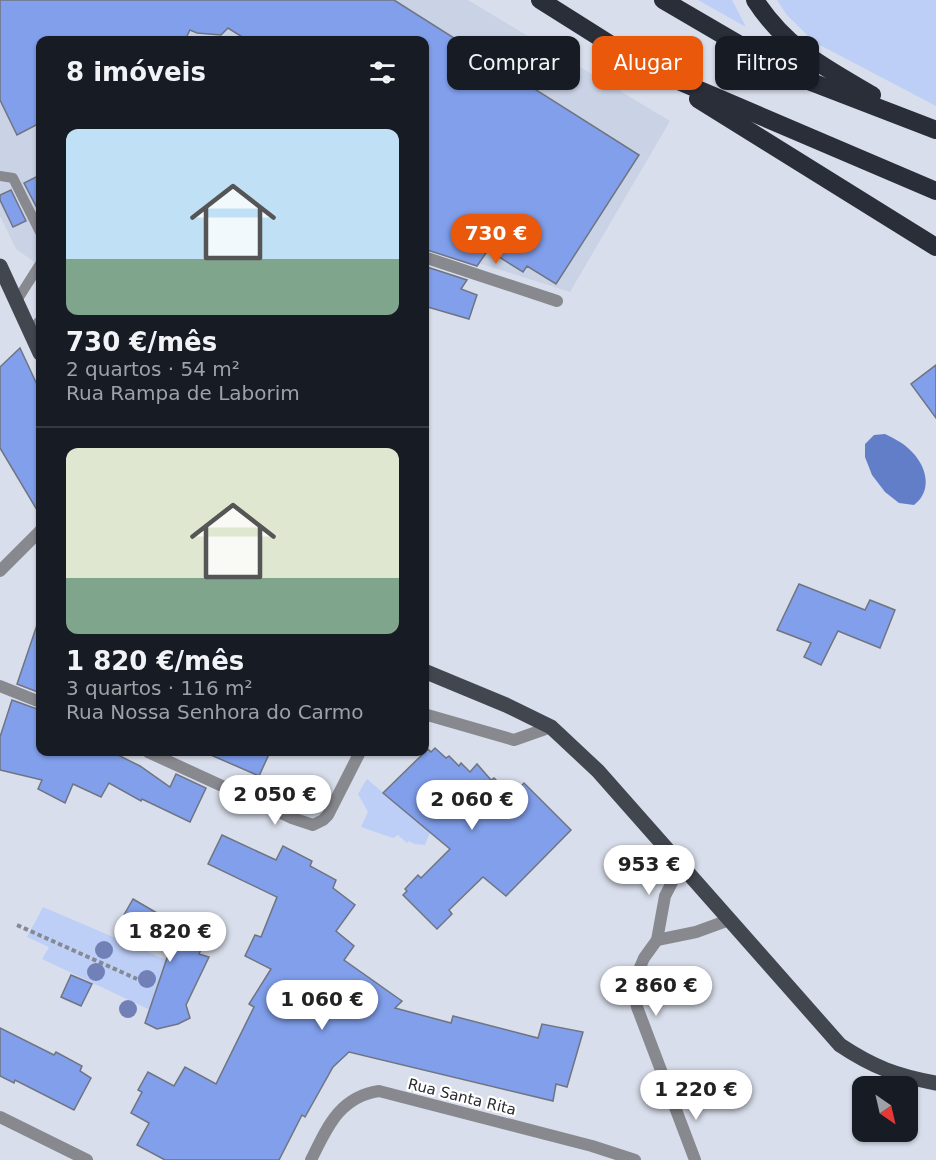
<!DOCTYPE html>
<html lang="pt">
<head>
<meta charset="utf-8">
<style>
	:root { --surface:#171b24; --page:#20242c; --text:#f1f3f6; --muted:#9ea1a6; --line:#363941; --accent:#ea580c }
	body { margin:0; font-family:"DejaVu Sans",sans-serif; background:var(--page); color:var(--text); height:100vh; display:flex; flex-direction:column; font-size:22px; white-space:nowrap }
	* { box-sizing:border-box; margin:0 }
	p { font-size:20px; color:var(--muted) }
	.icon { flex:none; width:33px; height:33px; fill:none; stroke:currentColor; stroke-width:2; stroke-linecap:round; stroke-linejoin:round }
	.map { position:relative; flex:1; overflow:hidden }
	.side { position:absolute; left:36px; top:36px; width:393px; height:720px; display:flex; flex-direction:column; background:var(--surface); border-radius:12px; box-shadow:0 2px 4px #0004 }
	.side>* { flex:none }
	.hud { position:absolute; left:447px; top:36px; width:399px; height:54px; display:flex; gap:12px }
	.needle { width:39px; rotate:146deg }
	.buttons { position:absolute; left:852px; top:1076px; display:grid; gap:12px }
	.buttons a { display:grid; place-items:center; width:66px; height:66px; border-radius:12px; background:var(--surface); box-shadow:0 2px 4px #0004; font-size:30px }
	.price { position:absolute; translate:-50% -51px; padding:0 14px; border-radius:21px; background:#fff; color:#222; font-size:20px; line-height:39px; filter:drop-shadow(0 2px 3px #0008) }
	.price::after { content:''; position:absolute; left:50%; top:36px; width:18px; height:14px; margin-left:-9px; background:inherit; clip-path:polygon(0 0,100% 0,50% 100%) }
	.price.selected { background:var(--accent); color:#fff }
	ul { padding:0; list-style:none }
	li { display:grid; align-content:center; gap:12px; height:318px; padding:0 30px }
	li+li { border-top:2px solid var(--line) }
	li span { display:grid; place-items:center; height:186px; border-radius:12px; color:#555 }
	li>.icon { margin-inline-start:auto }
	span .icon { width:108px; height:108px; fill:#fffc; stroke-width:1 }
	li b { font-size:26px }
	h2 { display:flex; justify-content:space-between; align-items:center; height:72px; padding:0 30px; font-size:26px }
	.pill { padding:0 21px; border-radius:12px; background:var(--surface); box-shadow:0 2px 4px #0004; font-size:21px; line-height:54px }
	.pill.selected { background:var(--accent); color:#fff }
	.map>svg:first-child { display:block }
	.built { fill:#cad3e6 }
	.green { fill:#becff7 }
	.water { fill:#627ec8 }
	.building { fill:#819feb; stroke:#6f7480; stroke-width:1.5 }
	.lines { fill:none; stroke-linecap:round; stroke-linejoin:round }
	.path { stroke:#858992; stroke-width:4; stroke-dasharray:4.5 3; stroke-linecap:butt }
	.service { stroke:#87898f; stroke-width:10 }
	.minor { stroke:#87898f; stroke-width:12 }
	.primary { stroke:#42464f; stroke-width:15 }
	.motorway { stroke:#2a2e38; stroke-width:18 }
	.tree { fill:#7180b6 }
	.labels { text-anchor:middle; stroke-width:4.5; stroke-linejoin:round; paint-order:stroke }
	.street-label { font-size:15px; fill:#2a2c31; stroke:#fff }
</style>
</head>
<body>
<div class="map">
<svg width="936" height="1160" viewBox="0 0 936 1160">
	<rect width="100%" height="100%" fill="#d8deeb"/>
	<!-- built -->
	<path class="built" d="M0 0H468L670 121 570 292 425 246 424 40H40V263L33 261 16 249 0 216Z"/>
	<!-- green -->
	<g class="green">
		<path d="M698 0H732L746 27Z"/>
		<path d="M777 0H936V106L814 42 787 15Z"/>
		<path d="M367 779 430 832 425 845 414 844 409 841 407 843 398 835 393 838 361 827 368 812 358 794Z"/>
		<path d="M43 907 167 960 150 1010 42 959 49 947 27 937Z"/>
	</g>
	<!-- water -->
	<path class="water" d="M885 434C893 438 902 442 909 449 926 464 934 490 914 505L899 503 885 492 872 475 865 457V444L874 435Z"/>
	<!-- building -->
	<g class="building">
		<path d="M0 0H394L639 155 556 284 527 266 523 272 488 250 477 266 424 249V40H247L228 28 221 35 197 33 190 30 185 40H40V123L17 135 0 100Z"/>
		<path d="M40 175V214L24 183Z"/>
		<path d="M11 190 26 221 13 227 0 200V195Z"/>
		<path d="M424 266 467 280 461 289 477 295 469 319 424 306Z"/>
		<path d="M20 348 40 391V515L0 448V367Z"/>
		<path d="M936 365V418L911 384Z"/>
		<path d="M799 584 865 610 870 600 895 610 880 648 838 631 821 665 804 657 811 643 777 630Z"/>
		<path d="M37 625H40V693L17 684Z"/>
		<path d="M12 700 40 710V752H112L140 766 170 787 176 774 206 788 190 822 142 799 141 801 109 783 101 797 73 784 65 803 38 789 42 780 0 770V737Z"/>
		<path d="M435 748 446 758 449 756 459 766 461 763 470 772 477 764 491 780 494 778 512 796 524 783 571 830 506 896 483 877 449 910 452 914 437 929 403 895 407 891 405 889 418 875 421 878 450 849 383 793 428 749 431 752Z"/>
		<path d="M204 752H270L259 776Z"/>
		<path d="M222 835 276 860 283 846 312 861 310 866 336 880 333 888 355 905 336 931 354 946 344 960 402 1001 395 1008 451 1023 453 1016 538 1038 542 1024 583 1032 567 1087 556 1084 553 1101 349 1052 333 1067 305 1117 302 1115 279 1160H165L137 1145 149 1123 131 1113 142 1092 138 1090 148 1072 174 1086 185 1067 216 1084 254 1007 249 1004 271 969 245 956 255 935 261 937 277 897 208 864Z"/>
		<path d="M133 899 162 916 207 935 199 954 209 957 186 1005 190 1018 178 1024 157 1029 145 1023 169 952 120 922Z"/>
		<path d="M71 975 92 984 81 1006 61 997Z"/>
		<path d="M0 1028 54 1055 56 1052 82 1066 80 1071 91 1078 74 1110 15 1080 14 1083 0 1076Z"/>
	</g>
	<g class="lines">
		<!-- path -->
		<path class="path" d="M17 925 137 979"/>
		<!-- service -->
		<g class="service">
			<path d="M0 176 13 178 40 232"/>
			<path d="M16 302 40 264"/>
		</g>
		<!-- minor -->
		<g class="minor">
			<path d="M424 257 557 301"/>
			<path d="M30 332 40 322"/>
			<path d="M0 571 40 531"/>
			<path d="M0 686 40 702"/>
			<path d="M424 714 514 740 551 727"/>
			<path d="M148 752 292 818 313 825 323 820 328 815 360 752"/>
			<path d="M681 865 665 896 657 940 644 958 638 972 634 990 637 1007 695 1160"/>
			<path d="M657 940 696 932 729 920"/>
			<path d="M0 1117 87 1160"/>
			<path d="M311 1160C327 1128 339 1097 379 1091L592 1146 635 1160"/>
		</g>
		<!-- primary -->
		<g class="primary">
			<path d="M0 266 40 353"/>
			<path d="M424 671 506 705 551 727 598 771 840 1045C873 1067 897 1076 936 1083"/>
		</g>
		<!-- motorway -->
		<g class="motorway">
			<path d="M540 0 648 68 936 191"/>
			<path d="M663 0 788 73 936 130"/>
			<path d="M755 0C786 48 824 67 872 95"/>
			<path d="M698 99 936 247"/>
		</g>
	</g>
	<!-- trees -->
	<g class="tree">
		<circle cx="104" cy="950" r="9"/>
		<circle cx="96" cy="972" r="9"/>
		<circle cx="147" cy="979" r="9"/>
		<circle cx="128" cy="1009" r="9"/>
	</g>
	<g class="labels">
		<!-- street labels -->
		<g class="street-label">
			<text transform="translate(462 1097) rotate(14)" y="5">Rua Santa Rita</text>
		</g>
	</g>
</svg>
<div class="buttons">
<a><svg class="needle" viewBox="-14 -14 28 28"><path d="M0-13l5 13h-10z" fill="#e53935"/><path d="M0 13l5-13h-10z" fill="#9ea1a6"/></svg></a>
</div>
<b class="price selected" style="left:496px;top:265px">730 €</b>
<b class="price" style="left:275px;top:826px">2 050 €</b>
<b class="price" style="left:472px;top:831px">2 060 €</b>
<b class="price" style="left:649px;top:896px">953 €</b>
<b class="price" style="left:170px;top:963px">1 820 €</b>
<b class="price" style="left:656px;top:1017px">2 860 €</b>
<b class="price" style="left:322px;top:1031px">1 060 €</b>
<b class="price" style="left:696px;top:1121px">1 220 €</b>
<div class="hud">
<a class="pill">Comprar</a>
<a class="pill selected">Alugar</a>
<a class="pill">Filtros</a>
</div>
<section class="side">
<h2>8 imóveis<svg class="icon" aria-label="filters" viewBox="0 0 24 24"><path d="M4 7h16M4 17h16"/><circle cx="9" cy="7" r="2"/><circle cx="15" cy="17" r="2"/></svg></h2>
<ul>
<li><span style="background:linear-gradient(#bfe0f5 70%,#7fa58c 0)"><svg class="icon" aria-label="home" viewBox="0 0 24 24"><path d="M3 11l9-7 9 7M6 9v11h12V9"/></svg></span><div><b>730 €/mês</b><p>2 quartos · 54 m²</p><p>Rua Rampa de Laborim</p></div></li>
<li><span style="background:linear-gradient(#dfe7d0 70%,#7fa58c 0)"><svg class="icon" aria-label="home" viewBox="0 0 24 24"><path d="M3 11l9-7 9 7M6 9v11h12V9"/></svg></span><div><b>1 820 €/mês</b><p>3 quartos · 116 m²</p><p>Rua Nossa Senhora do Carmo</p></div></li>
</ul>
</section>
</div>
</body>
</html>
